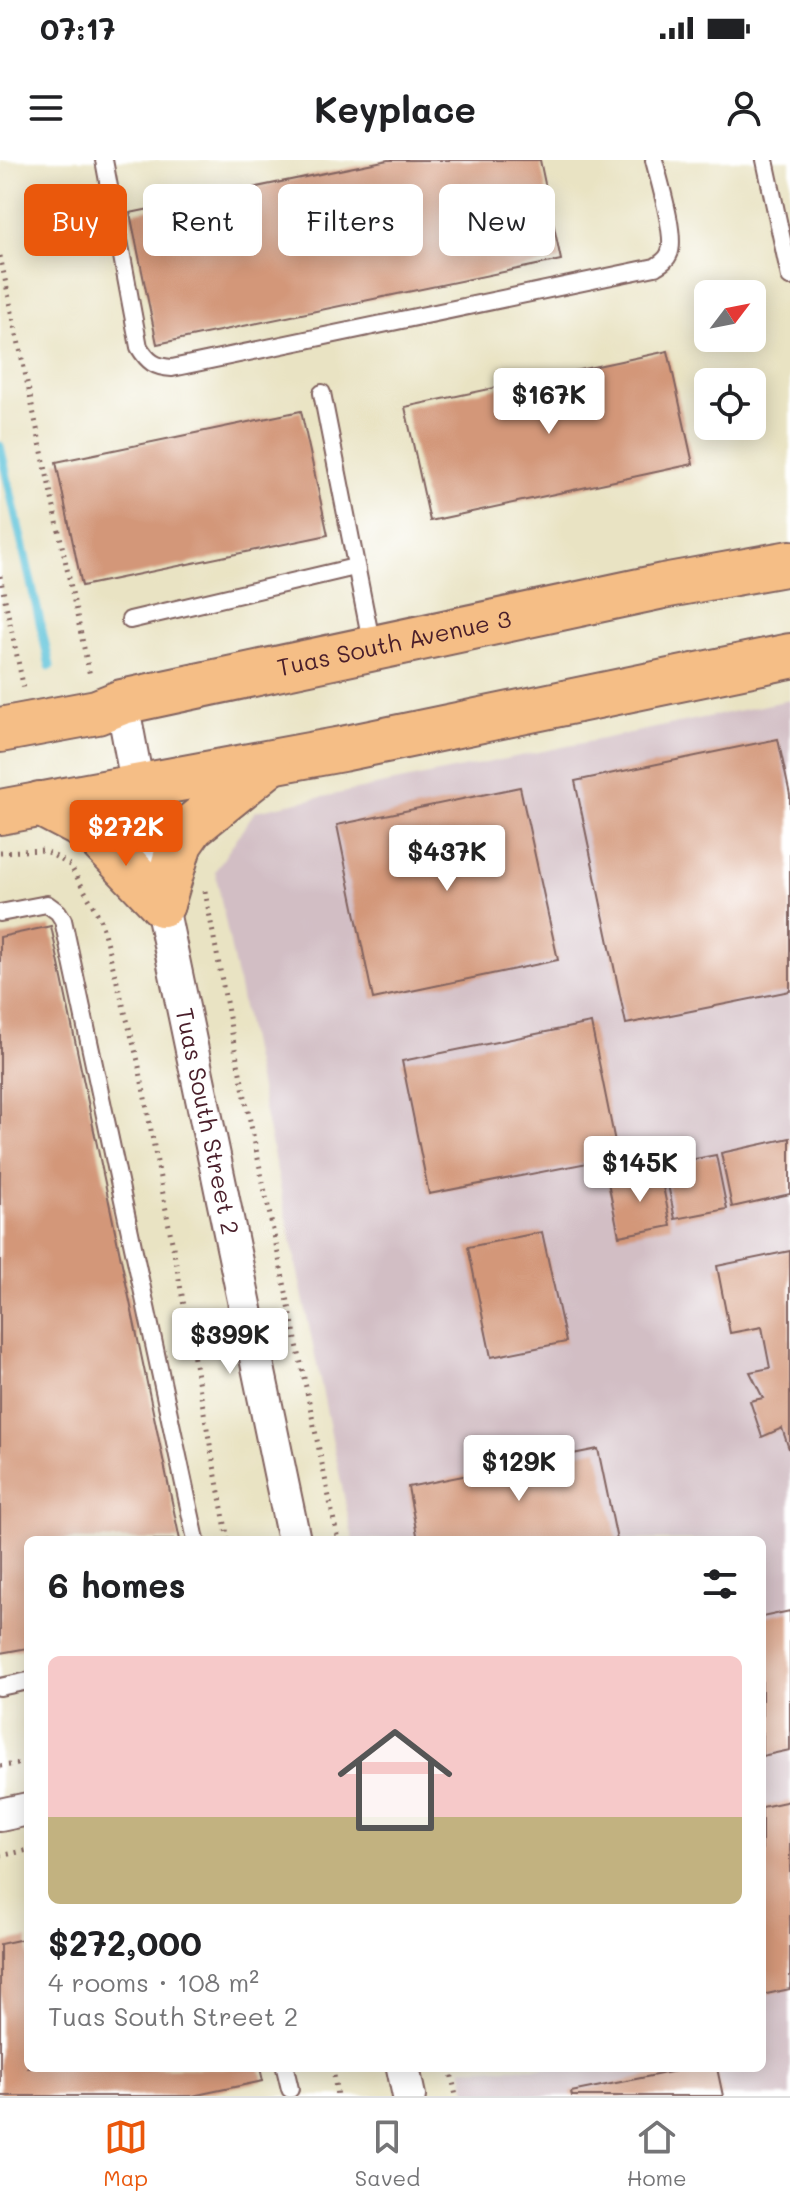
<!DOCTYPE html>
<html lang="en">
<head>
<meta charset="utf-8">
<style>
	:root { --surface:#fff; --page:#f6f6f6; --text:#202124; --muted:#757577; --line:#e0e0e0; --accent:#ea580c }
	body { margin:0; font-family:Mali,sans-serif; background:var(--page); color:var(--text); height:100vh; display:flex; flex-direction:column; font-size:30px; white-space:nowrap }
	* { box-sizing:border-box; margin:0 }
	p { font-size:26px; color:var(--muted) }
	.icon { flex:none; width:44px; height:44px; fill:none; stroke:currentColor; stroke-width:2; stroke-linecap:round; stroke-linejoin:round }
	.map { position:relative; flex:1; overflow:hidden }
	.side { position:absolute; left:24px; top:1376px; width:742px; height:536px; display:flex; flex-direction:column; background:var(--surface); border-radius:12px; box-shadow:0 4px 20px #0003 }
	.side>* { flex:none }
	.banner { position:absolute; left:24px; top:24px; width:742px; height:72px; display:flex; gap:16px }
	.needle { width:52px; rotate:58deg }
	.buttons { position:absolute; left:694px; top:120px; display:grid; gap:16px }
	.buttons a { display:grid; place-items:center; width:72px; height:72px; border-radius:12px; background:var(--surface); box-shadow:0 4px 20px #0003; font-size:40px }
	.price { position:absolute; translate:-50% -68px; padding:0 18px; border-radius:8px; background:#fff; color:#222; font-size:26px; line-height:52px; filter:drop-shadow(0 2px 4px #0008) }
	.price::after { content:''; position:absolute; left:50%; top:48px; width:24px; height:18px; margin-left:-12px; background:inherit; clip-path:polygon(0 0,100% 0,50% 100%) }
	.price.active { background:var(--accent); color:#fff }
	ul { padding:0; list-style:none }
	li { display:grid; align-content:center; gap:16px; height:424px; padding:0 24px }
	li+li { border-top:2px solid var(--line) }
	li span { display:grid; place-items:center; height:248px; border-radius:12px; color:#555 }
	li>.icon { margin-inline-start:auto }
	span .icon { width:144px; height:144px; fill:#fffc; stroke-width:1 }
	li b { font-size:34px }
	h2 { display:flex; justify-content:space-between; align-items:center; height:96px; padding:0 24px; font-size:34px }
	.chip { padding:0 28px; border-radius:12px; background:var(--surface); box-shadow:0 4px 20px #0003; font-size:28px; line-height:72px }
	.chip.active { background:var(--accent); color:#fff }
	.status { display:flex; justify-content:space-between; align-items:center; height:56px; padding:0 40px; background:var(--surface); direction:ltr }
	.status svg { height:22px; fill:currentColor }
	header { display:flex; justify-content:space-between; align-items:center; height:104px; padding:0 24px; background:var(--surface); font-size:36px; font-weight:700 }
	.menu { display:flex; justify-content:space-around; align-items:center; height:112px; border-top:2px solid var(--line); background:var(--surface); font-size:22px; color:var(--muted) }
	.menu a { display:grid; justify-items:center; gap:4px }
	.menu .active { color:var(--accent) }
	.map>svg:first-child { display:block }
	.industrial { fill:#d2bec4 }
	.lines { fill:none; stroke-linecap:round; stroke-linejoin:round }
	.stream { stroke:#5cc2d9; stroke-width:9 }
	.building { fill:#d39779 }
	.service-casing { stroke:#826460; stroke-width:20 }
	.minor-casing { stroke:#826460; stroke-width:36 }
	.primary-casing { stroke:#826460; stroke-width:48 }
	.path { stroke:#826460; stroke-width:5; stroke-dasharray:2 6; stroke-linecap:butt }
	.service { stroke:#fff; stroke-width:16 }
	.minor { stroke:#fff; stroke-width:32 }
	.primary { stroke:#f5be86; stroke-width:44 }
	.labels { text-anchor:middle; stroke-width:6; stroke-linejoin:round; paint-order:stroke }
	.street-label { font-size:24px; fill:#4a1f2b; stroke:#fff }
</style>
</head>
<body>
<div class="status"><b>07:17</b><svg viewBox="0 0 49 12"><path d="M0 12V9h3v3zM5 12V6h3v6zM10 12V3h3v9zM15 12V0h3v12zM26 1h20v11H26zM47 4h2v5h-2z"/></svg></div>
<header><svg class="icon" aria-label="menu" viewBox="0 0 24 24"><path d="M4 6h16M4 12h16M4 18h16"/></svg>Keyplace<svg class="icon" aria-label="person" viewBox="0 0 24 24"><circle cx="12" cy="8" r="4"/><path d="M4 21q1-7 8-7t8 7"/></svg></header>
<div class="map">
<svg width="790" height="1936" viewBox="0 0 790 1936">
	<rect width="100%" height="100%" fill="#fff"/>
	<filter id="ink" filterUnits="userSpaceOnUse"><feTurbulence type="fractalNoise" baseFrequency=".0125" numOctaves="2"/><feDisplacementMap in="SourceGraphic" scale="16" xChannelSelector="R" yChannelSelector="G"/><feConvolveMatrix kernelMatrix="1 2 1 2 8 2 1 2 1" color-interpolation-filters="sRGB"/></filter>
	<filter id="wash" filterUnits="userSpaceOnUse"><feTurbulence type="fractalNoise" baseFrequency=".006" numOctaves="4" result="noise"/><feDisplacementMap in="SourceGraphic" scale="32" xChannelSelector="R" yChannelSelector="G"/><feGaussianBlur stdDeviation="1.8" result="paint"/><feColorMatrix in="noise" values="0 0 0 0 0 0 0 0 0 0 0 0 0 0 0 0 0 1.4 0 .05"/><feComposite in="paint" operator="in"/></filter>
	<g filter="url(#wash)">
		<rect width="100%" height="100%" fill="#e9e3c3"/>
		<!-- industrial -->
		<path class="industrial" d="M790 540V1936H468L462 1908H762V1380H353L215 711 255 651Z"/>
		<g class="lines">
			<!-- stream -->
			<path class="stream" d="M0 286 50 506"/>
		</g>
		<g id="blocks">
			<!-- building -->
			<g class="building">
				<path d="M388 0H540L561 100 157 184 130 53Z"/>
				<path d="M668 191 693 304 430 361 405 247Z"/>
				<path d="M301 251 328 375 82 426 56 302Z"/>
				<path d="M778 579 790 635V831L626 864 575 621Z"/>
				<path d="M520 627 558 800 373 839 337 665Z"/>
				<path d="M51 766 180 1380H28V1488L0 1493V777Z"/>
				<path d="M591 863 618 997 429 1034 402 901Z"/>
				<path d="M790 978V1034L732 1047 721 993Z"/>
				<path d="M716 995 727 1049 675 1059 664 1005Z"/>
				<path d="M660 1012 671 1066 619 1076 608 1022Z"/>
				<path d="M542 1072 566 1182 491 1197 468 1087Z"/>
				<path d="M790 1091V1289H789L782 1268 762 1277 750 1241 763 1238 750 1212 770 1208 762 1167 730 1173 717 1106Z"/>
				<path d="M598 1289 617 1380H418L408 1327Z"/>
				<path d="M790 1451V1590L762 1596V1457Z"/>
				<path d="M790 1641V1829L762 1835V1647Z"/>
				<path d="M28 1778V1908H260L263 1921 192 1936H0V1784Z"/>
				<path d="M691 1908H717L723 1936H572L571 1932Z"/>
			</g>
		</g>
	</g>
	<g filter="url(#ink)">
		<use href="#blocks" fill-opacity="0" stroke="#826460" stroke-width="2"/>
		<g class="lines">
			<defs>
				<g id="service">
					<path d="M104 0 139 187C148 202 155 207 172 208L655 107C661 103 666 101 669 94 677 78 659 20 654 0"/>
					<path d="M765 0 790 117"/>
					<path d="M322 233 372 486"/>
					<path d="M130 460 355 407"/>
					<path d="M0 753 47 744 58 752 63 760 196 1380"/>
					<path d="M0 1527 28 1521"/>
					<path d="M285 1908 290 1929"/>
				</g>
				<g id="minor">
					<path id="s1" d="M122 542 144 660 294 1380"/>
					<path d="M0 1655 28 1649"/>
					<path d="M403 1908 409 1936"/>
				</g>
				<g id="primary">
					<path id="s2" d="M0 570 97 552 122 542 663 426 790 403"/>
					<path d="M40 644 86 668 100 679 162 744"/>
					<path d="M0 652 342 589 790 496"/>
					<path d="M162 744 180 683 192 666 268 605"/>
				</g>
			</defs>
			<!-- service casing -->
			<use href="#service" class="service-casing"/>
			<!-- minor casing -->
			<use href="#minor" class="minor-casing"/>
			<!-- primary casing -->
			<use href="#primary" class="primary-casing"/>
			<!-- path -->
			<g class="path">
				<path d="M0 96 90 516"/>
				<path d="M0 416 24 529"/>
				<path d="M0 692 44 690 70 705 100 758 138 901 228 1380"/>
				<path d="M205 731 235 889 338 1380"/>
				<path d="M0 1606 28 1603"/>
				<path d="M0 1696 28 1690"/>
				<path d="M333 1908 337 1936"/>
				<path d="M450 1908 456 1936"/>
			</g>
			<!-- service -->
			<use href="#service" class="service"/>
			<!-- minor -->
			<use href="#minor" class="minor"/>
			<!-- primary -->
			<use href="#primary" class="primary"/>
		</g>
	</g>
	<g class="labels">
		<!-- street labels -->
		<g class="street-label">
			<text dy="8" stroke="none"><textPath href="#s2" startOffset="404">Tuas South Avenue 3</textPath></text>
			<text dy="8" stroke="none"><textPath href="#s1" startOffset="428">Tuas South Street 2</textPath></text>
		</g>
	</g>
</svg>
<div class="buttons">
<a><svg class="needle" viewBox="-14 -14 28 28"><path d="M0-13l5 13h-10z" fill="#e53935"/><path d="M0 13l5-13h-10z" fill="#757577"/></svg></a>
<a><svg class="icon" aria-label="locate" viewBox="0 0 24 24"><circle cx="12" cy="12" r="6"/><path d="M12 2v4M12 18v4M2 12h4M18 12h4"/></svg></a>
</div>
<b class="price" style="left:549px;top:276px">$167K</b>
<b class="price active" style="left:126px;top:708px">$272K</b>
<b class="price" style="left:447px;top:733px">$437K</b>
<b class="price" style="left:640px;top:1044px">$145K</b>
<b class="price" style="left:230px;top:1216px">$399K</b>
<b class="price" style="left:519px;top:1343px">$129K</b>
<div class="banner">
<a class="chip active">Buy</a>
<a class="chip">Rent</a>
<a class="chip">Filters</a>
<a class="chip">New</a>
</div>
<section class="side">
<h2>6 homes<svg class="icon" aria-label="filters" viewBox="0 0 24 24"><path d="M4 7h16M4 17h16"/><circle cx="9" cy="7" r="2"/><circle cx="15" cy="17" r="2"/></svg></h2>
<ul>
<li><span style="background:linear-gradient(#f6c9c9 65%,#c2b280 0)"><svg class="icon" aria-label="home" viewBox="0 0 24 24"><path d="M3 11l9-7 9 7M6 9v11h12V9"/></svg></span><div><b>$272,000</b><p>4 rooms · 108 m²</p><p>Tuas South Street 2</p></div></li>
</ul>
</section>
</div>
<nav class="menu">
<a class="active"><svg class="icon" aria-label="map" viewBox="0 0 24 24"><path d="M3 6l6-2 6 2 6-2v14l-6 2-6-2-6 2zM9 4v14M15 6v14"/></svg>Map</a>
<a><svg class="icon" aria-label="saved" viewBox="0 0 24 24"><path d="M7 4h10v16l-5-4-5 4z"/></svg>Saved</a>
<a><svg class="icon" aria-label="home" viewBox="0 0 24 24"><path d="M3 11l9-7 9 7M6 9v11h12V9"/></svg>Home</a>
</nav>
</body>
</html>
